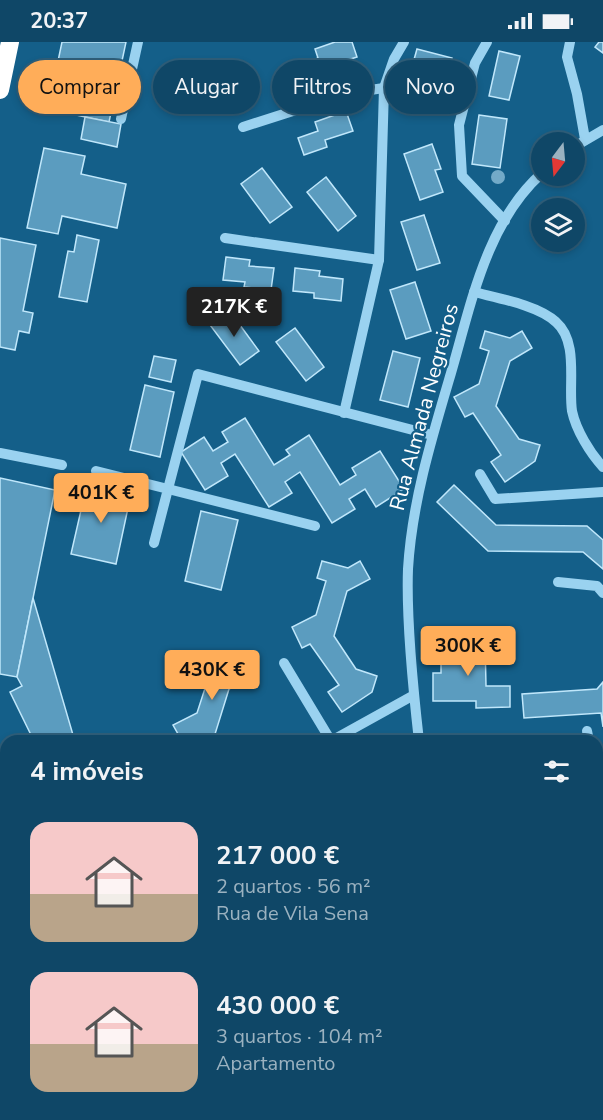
<!DOCTYPE html>
<html lang="pt">
<head>
<meta charset="utf-8">
<style>
	:root { --surface:#0f4767; --page:#184e6d; --text:#f1f3f6; --muted:#9bb2c0; --line:#2f5f7b; --accent:#ffad59 }
	body { margin:0; font-family:"Nunito Sans",sans-serif; background:var(--page); color:var(--text); height:100vh; display:flex; flex-direction:column; font-size:22px; white-space:nowrap }
	* { box-sizing:border-box; margin:0 }
	p { font-size:20px; color:var(--muted) }
	.icon { flex:none; width:33px; height:33px; fill:none; stroke:currentColor; stroke-width:2; stroke-linecap:round; stroke-linejoin:round }
	.map { position:relative; flex:1; overflow:hidden }
	.details { position:absolute; left:0px; top:693px; width:603px; height:386px; display:flex; flex-direction:column; background:var(--surface); border-radius:18px 18px 0 0; box-shadow:0 3px 9px #0003,0 0 0 2px var(--line) }
	.details>* { flex:none }
	.banner { position:absolute; left:18px; top:18px; width:567px; height:54px; display:flex; gap:12px }
	.needle { width:39px; rotate:196deg }
	.tools { position:absolute; left:531px; top:90px; display:grid; gap:12px }
	.tools a { display:grid; place-items:center; width:54px; height:54px; border-radius:50%; background:var(--surface); box-shadow:0 3px 9px #0003,0 0 0 2px var(--line); font-size:30px }
	.price { position:absolute; translate:-50% -51px; padding:0 14px; border-radius:6px; background:var(--accent); color:#111; font-size:20px; line-height:39px; filter:drop-shadow(0 2px 3px #0008) }
	.price::after { content:''; position:absolute; left:50%; top:36px; width:18px; height:14px; margin-left:-9px; background:inherit; clip-path:polygon(0 0,100% 0,50% 100%) }
	.price.active { background:#222; color:#fff }
	ul { padding:0; list-style:none }
	li { display:flex; align-items:center; gap:18px; height:150px; padding:0 30px }
	li span { display:grid; place-items:center; flex:none; width:168px; height:120px; border-radius:18px; color:#555 }
	li>.icon { margin-inline-start:auto }
	span .icon { width:72px; height:72px; fill:#fffc; stroke-width:1 }
	li b { font-size:26px }
	h2 { display:flex; justify-content:space-between; align-items:center; height:72px; padding:0 30px; font-size:26px }
	.chip { padding:0 21px; border-radius:27px; background:var(--surface); box-shadow:0 3px 9px #0003,0 0 0 2px var(--line); font-size:21px; line-height:54px }
	.chip.active { background:var(--accent); color:#111 }
	.status { display:flex; justify-content:space-between; align-items:center; height:42px; padding:0 30px; background:var(--surface); direction:ltr }
	.status svg { height:16px; fill:currentColor }
	.map>svg:first-child { display:block }
	.green { fill:#237aa7 }
	.building { fill:#5b9cbf; stroke:#c0e7fb; stroke-width:1.5 }
	.lines { fill:none; stroke-linecap:round; stroke-linejoin:round }
	.minor { stroke:#9ad2f0; stroke-width:10 }
	.highway { stroke:#fff; stroke-width:18 }
	.tree { fill:#73aac8 }
	.labels { text-anchor:middle; stroke-width:4.5; stroke-linejoin:round; paint-order:stroke }
	.street-label { font-size:21px; fill:#fff; stroke:#145f89 }
</style>
</head>
<body>
<div class="status"><b>20:37</b><svg viewBox="0 0 49 12"><path d="M0 12V9h3v3zM5 12V6h3v6zM10 12V3h3v9zM15 12V0h3v12zM26 1h20v11H26zM47 4h2v5h-2z"/></svg></div>
<div class="map">
<svg width="603" height="1078" viewBox="0 0 603 1078">
	<rect width="100%" height="100%" fill="#145f89"/>
	<!-- green -->
	<path class="green" d="M425 1073H454L456 1078H427Z"/>
	<!-- building -->
	<g class="building">
		<path d="M62 0H126L109 80 48 67Z"/>
		<path d="M335 0H352L357 15 325 25 328 32 300 41 295 24 318 16 315 7Z"/>
		<path d="M599 0H603V11L595 5Z"/>
		<path d="M417 7 452 16 447 37 436 34 429 60 404 53Z"/>
		<path d="M499 9 520 14 509 58 489 54Z"/>
		<path d="M346 69 353 89 325 98 327 105 304 113 298 96 318 89 315 80Z"/>
		<path d="M479 73 507 77 500 126 472 122Z"/>
		<path d="M85 75 121 82 117 105 81 97Z"/>
		<path d="M432 102 441 127 435 128 443 150 420 158 404 112Z"/>
		<path d="M44 106 85 114 81 132 126 142 117 186 62 174 58 192 27 186Z"/>
		<path d="M262 126 292 165 270 181 241 142Z"/>
		<path d="M326 135 356 174 338 189 307 150Z"/>
		<path d="M424 173 440 221 417 228 401 180Z"/>
		<path d="M77 193 99 198 87 260 59 255 68 209 74 210Z"/>
		<path d="M0 196 36 203 23 269 33 271 29 291 19 289 15 308 0 305Z"/>
		<path d="M226 215 250 218 249 224 274 226 271 248 244 245 245 240 223 238Z"/>
		<path d="M295 226 320 229 319 234 343 237 341 259 314 256V251L293 249Z"/>
		<path d="M415 240 431 289 406 297 390 248Z"/>
		<path d="M229 268 259 309 240 323 210 283Z"/>
		<path d="M295 286 324 325 306 339 276 300Z"/>
		<path d="M485 289 510 296 522 289 532 306 510 319 496 364 519 397 540 403 535 419 505 440 491 420 501 413 473 371 465 375 454 355 479 342 489 309 480 306Z"/>
		<path d="M393 309 420 316 408 365 380 358Z"/>
		<path d="M154 314 176 318 171 340 149 335Z"/>
		<path d="M145 343 174 350 160 415 130 408Z"/>
		<path d="M245 376 274 423 290 413 286 408 309 393 340 443 356 433 352 426 380 409 404 447 376 465 365 447 349 457 355 467 332 481 300 430 285 440 292 451 269 465 235 412 221 421 228 434 205 448 181 410 204 395 213 409 228 400 222 390Z"/>
		<path d="M0 436 55 448 17 635 0 632Z"/>
		<path d="M87 442 131 452 116 522 71 512Z"/>
		<path d="M454 443 496 483 587 484 603 498V527L583 510 488 509 437 460Z"/>
		<path d="M201 469 238 478 221 548 185 539Z"/>
		<path d="M322 519 348 526 360 519 370 537 347 549 334 594 356 627 377 634 372 650 342 670 328 650 339 643 310 602 302 606 292 585 316 573 326 539 317 536Z"/>
		<path d="M33 556 73 693 78 699H34L10 650 22 644 17 635Z"/>
		<path d="M485 597 486 644H510V665L476 666V659H433V631H441V606H459V598Z"/>
		<path d="M204 616 229 624 241 617 251 634 229 647 215 692 220 699H182L173 683 197 671 208 637 199 634Z"/>
		<path d="M603 640V685L601 671 524 676 522 652 597 647Z"/>
		<path d="M0 745 6 747V851L0 850Z"/>
		<rect x="597" y="833" width="6" height="24"/>
		<path d="M0 850 6 851V947L0 945Z"/>
		<path d="M0 953 6 954V988L1 987 0 993Z"/>
		<path d="M603 1018V1044L597 1046V1020Z"/>
		<path d="M84 1072H195L193 1078H83Z"/>
		<path d="M195 1072H207L211 1078H193Z"/>
		<path d="M207 1072H240L244 1078H211Z"/>
		<path d="M265 1072H347L351 1078H269Z"/>
	</g>
	<g class="lines">
		<!-- minor -->
		<g class="minor">
			<path d="M487 0 475 21 459 83 462 134 505 179"/>
			<path d="M570 0 567 15 577 52 585 97"/>
			<path d="M121 77 138 0"/>
			<path d="M243 85 349 51 384 46"/>
			<path d="M574 105 603 88"/>
			<path d="M225 196 379 218"/>
			<path d="M474 250C497 256 538 263 556 280 579 300 568 342 572 369 576 388 590 411 603 425"/>
			<path d="M344 371 379 218 384 46 394 17 404 0"/>
			<path d="M0 411 62 423"/>
			<path d="M96 429 168 447 154 501"/>
			<path d="M480 432 495 457 603 450"/>
			<path d="M315 484 168 447 198 332 432 393"/>
			<path d="M558 540 597 544 603 551"/>
			<path d="M284 621 331 699"/>
			<path d="M587 689 589 699"/>
			<path d="M331 699 414 653"/>
			<path d="M419 699C413 646 406 579 408 527 412 460 432 395 451 331 471 263 486 181 542 131"/>
			<path d="M597 743 603 765"/>
			<path d="M491 1072 492 1078"/>
		</g>
		<!-- highway -->
		<path class="highway" d="M0 48 10 0"/>
	</g>
	<!-- trees -->
	<circle class="tree" cx="498" cy="135" r="7"/>
	<g class="labels">
		<!-- street labels -->
		<g class="street-label">
			<text transform="translate(424 365) rotate(-75)" y="7">Rua Almada Negreiros</text>
		</g>
	</g>
</svg>
<div class="tools">
<a><svg class="needle" viewBox="-14 -14 28 28"><path d="M0-13l5 13h-10z" fill="#e53935"/><path d="M0 13l5-13h-10z" fill="#9bb2c0"/></svg></a>
<a><svg class="icon" aria-label="layers" viewBox="0 0 24 24"><path d="M12 4l9 5-9 5-9-5zM3 14l9 5 9-5"/></svg></a>
</div>
<b class="price active" style="left:234px;top:296px">217K €</b>
<b class="price" style="left:101px;top:482px">401K €</b>
<b class="price" style="left:468px;top:635px">300K €</b>
<b class="price" style="left:212px;top:659px">430K €</b>
<div class="banner">
<a class="chip active">Comprar</a>
<a class="chip">Alugar</a>
<a class="chip">Filtros</a>
<a class="chip">Novo</a>
</div>
<section class="details">
<h2>4 imóveis<svg class="icon" aria-label="filters" viewBox="0 0 24 24"><path d="M4 7h16M4 17h16"/><circle cx="9" cy="7" r="2"/><circle cx="15" cy="17" r="2"/></svg></h2>
<ul>
<li><span style="background:linear-gradient(#f6c9c9 60%,#b9a48a 0)"><svg class="icon" aria-label="home" viewBox="0 0 24 24"><path d="M3 11l9-7 9 7M6 9v11h12V9"/></svg></span><div><b>217 000 €</b><p>2 quartos · 56 m²</p><p>Rua de Vila Sena</p></div></li>
<li><span style="background:linear-gradient(#f6c9c9 60%,#b9a48a 0)"><svg class="icon" aria-label="home" viewBox="0 0 24 24"><path d="M3 11l9-7 9 7M6 9v11h12V9"/></svg></span><div><b>430 000 €</b><p>3 quartos · 104 m²</p><p>Apartamento</p></div></li>
</ul>
</section>
</div>
</body>
</html>
